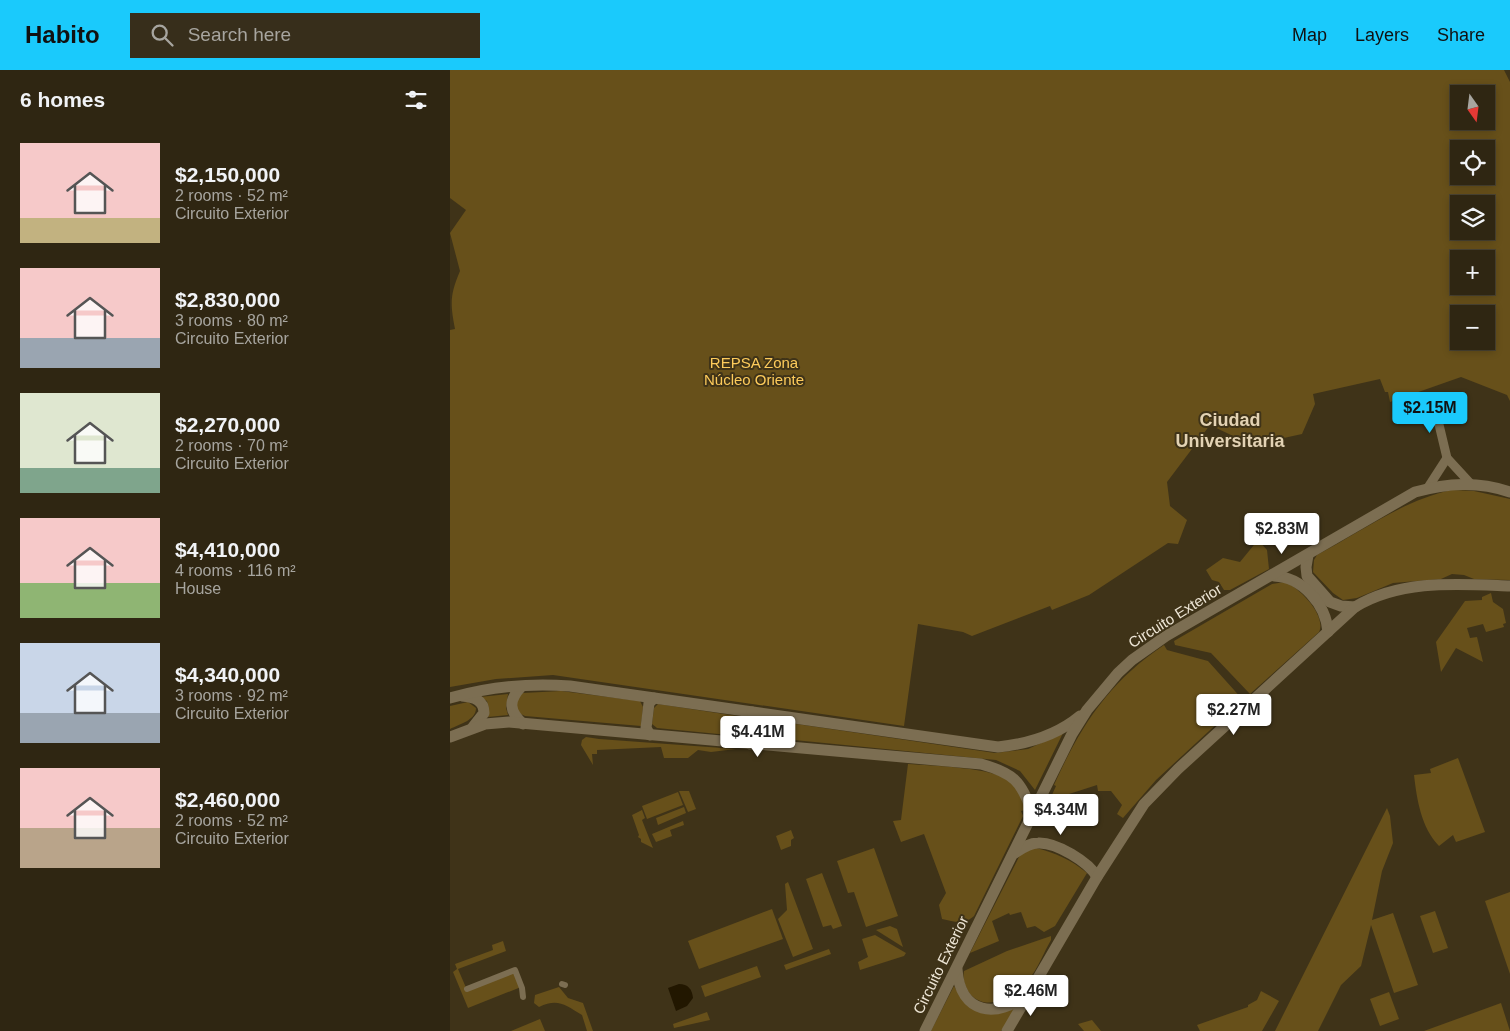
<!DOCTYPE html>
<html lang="en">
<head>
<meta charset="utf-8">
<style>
	:root { --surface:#2f2612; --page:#372e1b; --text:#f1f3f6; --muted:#a7a59f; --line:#4a4332; --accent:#1acafc }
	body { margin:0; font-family:Arial,sans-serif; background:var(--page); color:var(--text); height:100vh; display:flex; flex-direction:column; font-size:19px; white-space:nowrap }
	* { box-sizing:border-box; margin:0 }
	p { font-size:16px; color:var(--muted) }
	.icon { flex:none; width:28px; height:28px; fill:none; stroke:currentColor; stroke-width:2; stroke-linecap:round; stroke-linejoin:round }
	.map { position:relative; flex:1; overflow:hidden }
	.sheet { display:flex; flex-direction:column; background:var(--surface); width:450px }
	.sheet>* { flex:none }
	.needle { width:32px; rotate:166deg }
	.fabs { position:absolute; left:1000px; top:15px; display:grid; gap:10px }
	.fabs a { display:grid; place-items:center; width:45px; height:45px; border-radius:0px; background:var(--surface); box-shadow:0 2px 8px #0003,0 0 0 1px var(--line); font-size:25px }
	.price { position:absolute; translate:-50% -42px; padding:0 11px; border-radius:5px; background:#fff; color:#222; font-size:16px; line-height:32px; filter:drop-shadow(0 1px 2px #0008) }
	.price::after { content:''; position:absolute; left:50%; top:30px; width:15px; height:11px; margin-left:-8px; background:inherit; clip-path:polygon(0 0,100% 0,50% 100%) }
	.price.active { background:var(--accent); color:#111 }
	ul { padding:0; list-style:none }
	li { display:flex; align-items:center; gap:15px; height:125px; padding:0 20px }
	li span { display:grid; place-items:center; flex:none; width:140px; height:100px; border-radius:0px; color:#555 }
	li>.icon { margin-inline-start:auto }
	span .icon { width:60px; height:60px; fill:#fffc; stroke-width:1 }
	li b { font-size:21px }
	h2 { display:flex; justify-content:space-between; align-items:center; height:60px; padding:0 20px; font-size:21px }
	header { display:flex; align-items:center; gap:30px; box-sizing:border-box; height:70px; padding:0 25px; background:var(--accent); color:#111 }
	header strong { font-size:24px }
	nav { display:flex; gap:28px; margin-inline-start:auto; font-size:18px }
	.search { width:350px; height:45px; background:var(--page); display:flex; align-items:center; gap:12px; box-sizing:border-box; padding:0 18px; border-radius:0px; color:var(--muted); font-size:19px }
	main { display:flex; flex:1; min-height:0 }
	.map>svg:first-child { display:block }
	.green { fill:#67501a; fill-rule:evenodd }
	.water { fill:#221700 }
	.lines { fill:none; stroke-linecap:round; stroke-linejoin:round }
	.pedestrian { stroke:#7c6e52; stroke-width:6 }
	.minor { stroke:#7c6e52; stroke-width:9 }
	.tertiary { stroke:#7c6e52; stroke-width:11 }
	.labels { text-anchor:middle; stroke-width:4; stroke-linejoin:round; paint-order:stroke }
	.park-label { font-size:15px; fill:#fdcb5b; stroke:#3f3318 }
	.street-label { font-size:15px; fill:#eee6d6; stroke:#3f3318 }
	.quarter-label { font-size:18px; font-weight:bold; fill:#e3d3b4; stroke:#3f3318 }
</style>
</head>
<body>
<header>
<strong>Habito</strong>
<div class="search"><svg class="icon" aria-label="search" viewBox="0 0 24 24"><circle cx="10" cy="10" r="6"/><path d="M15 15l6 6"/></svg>Search here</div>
<nav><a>Map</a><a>Layers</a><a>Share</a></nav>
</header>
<main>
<section class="sheet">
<h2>6 homes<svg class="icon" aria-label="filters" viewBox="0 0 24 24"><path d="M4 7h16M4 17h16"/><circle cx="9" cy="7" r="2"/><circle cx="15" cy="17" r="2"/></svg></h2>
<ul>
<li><span style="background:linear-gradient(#f6c9c9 75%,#c2b280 0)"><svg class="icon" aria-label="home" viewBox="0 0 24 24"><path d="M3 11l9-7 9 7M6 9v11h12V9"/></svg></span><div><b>$2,150,000</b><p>2 rooms · 52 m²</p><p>Circuito Exterior</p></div></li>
<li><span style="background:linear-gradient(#f6c9c9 70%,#9aa5b1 0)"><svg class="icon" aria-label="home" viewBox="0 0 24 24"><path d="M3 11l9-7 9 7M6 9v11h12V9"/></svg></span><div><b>$2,830,000</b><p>3 rooms · 80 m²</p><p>Circuito Exterior</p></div></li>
<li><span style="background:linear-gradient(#dfe7d0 75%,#7fa58c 0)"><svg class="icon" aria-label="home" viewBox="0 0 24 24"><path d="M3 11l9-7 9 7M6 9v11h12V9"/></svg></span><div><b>$2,270,000</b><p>2 rooms · 70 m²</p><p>Circuito Exterior</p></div></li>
<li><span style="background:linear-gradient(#f6c9c9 65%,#8fb573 0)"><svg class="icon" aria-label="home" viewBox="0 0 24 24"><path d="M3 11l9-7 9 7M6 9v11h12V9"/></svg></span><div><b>$4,410,000</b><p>4 rooms · 116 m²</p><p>House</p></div></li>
<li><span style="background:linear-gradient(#c9d6e8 70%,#9aa5b1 0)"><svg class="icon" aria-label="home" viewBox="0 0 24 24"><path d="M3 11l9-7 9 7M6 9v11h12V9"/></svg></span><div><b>$4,340,000</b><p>3 rooms · 92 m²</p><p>Circuito Exterior</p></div></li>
<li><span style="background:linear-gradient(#f6c9c9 60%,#b9a48a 0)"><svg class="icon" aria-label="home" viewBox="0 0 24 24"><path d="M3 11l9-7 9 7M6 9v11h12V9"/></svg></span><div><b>$2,460,000</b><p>2 rooms · 52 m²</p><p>Circuito Exterior</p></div></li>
</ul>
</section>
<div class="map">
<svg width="1060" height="961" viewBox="0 0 1060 961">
	<rect width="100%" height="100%" fill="#3f3318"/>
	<!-- green -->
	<g class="green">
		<path d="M0 0H1054L1060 12V331L1057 325 1011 307 940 332 938 322H935L930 309 863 324 865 334 852 364 802 375 760 355 717 412 720 436 737 450 728 474 718 473 639 525 602 540 600 536 522 566 513 562 468 554 454 656 103 605 46 609 0 617V260L5 259C0 233 0 225 10 201L0 163 16 140 0 128ZM1009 24H1036V51H1009ZM1009 79H1036V106H1009ZM1009 134H1036V161H1009ZM1009 189H1036V216H1009ZM1009 244H1036V271H1009Z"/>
		<path d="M1002 420 1024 421 1060 429V510L1024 509 1014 505 1002 504 991 509 943 513 907 528 893 530 883 523 863 502 864 490 867 485C911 462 953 430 1002 420Z"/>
		<path d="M808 470 817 480 819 499 780 520H774L769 512 762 510 756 500 773 488 790 492Z"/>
		<path d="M835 512C850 518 877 546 869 562L800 624 761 583 725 575 724 571 822 514Z"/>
		<path d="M1041 523 1043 532 1053 539 1056 553 1053 554 1054 557 1036 562 1033 554 1017 558 1020 568 1027 567 1033 592 1006 578 991 602 986 572 1015 531 1032 530V527Z"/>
		<path d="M714 575 717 580 758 591 793 630 788 635H781L772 643V649L706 710 673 748 667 744 672 735 661 721H648L647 715 619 724 609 732 601 727 606 716 604 715C631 655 659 612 714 575Z"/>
		<path d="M111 621 190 631 193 637 191 656 75 646C66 642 66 638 67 628L73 623Z"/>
		<path d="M58 624 56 638 58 645 38 647 39 639 37 631 30 627Z"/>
		<path d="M18 632 26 638C26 650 10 654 0 659V636Z"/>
		<path d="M208 634 300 648 304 653 302 665 299 667 207 658 202 654 204 638Z"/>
		<path d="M312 649 545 683 578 679 613 663 585 720 570 701 546 690 314 667 316 659Z"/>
		<path d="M136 667 149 669 286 679 261 682 248 680 238 688H214L211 677 147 680V684H142L143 695 131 675 132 670Z"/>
		<path d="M1008 688 1035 762 1006 772 1003 765 989 776C971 757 967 730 964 705L981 703 980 699Z"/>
		<path d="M458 694C480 696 546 697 561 712 569 719 573 730 575 740L571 741 573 746 524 846C514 855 505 852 492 849L489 835 496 823 474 764 451 772 443 751 451 750Z"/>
		<path d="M229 721H239L246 739 238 742Z"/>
		<path d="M228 722 233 735 197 749 192 736Z"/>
		<path d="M234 737 236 743 208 755 206 748Z"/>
		<path d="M937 738 940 746 943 773 932 801 922 850 943 843 968 915 944 923 921 855 911 896 891 915 868 961H825Z"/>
		<path d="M192 740 195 748 192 750 203 778 191 772V769L188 767 189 765 182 745Z"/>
		<path d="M233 751 234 755 220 760 222 766 206 772 202 764Z"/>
		<path d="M341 760 344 768 341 770V776L331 780 326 766Z"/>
		<path d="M424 778 448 846 416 857 404 822 398 823 387 791Z"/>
		<path d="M586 778C604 782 623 791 637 803L605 856 594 862 585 856 577 858 571 842 560 845 559 843 542 851 549 871 520 883 570 785 572 782Z"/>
		<path d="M372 803 392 856 383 859 381 855 373 857 356 809Z"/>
		<path d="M338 812 363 879 343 887 328 849 337 840 335 814Z"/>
		<path d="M1060 822V904L1035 831Z"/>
		<path d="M322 839 333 869 249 899 238 871Z"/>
		<path d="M985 841 998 878 983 883 970 846Z"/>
		<path d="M440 856 447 859 453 877 426 860Z"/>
		<path d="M425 865 456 883 454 886 410 900 408 892 418 887 412 869Z"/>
		<path d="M601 866V870C594 882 588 898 580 908 567 923 541 943 522 926 516 920 512 910 514 901L557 881Z"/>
		<path d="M53 871 56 881 8 899 17 920 64 902 71 917 18 938 3 902 7 899 5 894 43 880 42 875Z"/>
		<path d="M379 879 381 884 336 900 334 895Z"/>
		<path d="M307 896 311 907 255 927 251 916Z"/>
		<path d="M504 916 514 932 525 940 571 932 551 961H481Z"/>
		<path d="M109 917 118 928 133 933 143 961H137L132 945C115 935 108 928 89 937L84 933 85 925Z"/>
		<path d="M811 921 829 931 812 961H750L747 955 798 937V935L807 930Z"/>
		<path d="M939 922 949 949 930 956 920 929Z"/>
		<path d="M1051 933 1060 961H974Z"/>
		<path d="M257 942 260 950 224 958 223 954Z"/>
		<path d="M90 949 95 961H61Z"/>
		<path d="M642 950 651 961H634L628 954Z"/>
	</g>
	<!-- water -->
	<path class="water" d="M229 914C238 914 242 919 243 928L237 936 226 941 218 918Z"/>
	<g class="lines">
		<!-- pedestrian -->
		<g class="pedestrian">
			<path d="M112 914 115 915"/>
			<path d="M17 919 65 900 72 918 73 927"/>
		</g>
		<!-- minor -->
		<g class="minor">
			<path d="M959 348 986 342 997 388 1020 413"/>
			<path d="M977 419 997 388"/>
		</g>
		<!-- tertiary -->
		<g class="tertiary">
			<path d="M858 485 856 497 857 506 880 532 891 536 905 537"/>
			<path d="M824 506C852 507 876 534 878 562"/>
			<path d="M71 617C58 631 59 641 73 654"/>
			<path d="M12 626C24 627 34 630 34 643L23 657"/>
			<path d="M0 628C38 617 81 613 120 616L548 677C577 674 607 665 630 646"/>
			<path d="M200 665 196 658 199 633 204 628"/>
			<path d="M0 667 35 654 59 652 531 694C563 703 572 711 582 743"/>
			<path d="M300 674 306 670 309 657 302 642"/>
			<path d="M563 784C571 779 579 773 588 773 606 772 639 792 647 807"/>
			<path d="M507 899C510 944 547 950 578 923"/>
			<path d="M475 961 622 664 637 640 668 603 682 590 716 566 965 422C998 413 1028 411 1060 422"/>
			<path d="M557 961 647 807 694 734 728 699 905 537C951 509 1008 514 1060 516"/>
		</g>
	</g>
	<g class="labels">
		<!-- park labels -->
		<g class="park-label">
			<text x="304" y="298">REPSA Zona<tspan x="304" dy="17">Núcleo Oriente</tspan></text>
		</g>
		<!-- street labels -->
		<g class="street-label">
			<text transform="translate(725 546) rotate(-32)" y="5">Circuito Exterior</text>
			<text transform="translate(491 895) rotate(-64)" y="5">Circuito Exterior</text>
		</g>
		<!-- quarter labels -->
		<g class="quarter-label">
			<text x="780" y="356">Ciudad<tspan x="780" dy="21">Universitaria</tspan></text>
		</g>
	</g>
</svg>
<div class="fabs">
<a><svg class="needle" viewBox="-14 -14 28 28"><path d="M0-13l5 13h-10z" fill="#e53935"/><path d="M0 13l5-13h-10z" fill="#a7a59f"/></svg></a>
<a><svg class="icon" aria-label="locate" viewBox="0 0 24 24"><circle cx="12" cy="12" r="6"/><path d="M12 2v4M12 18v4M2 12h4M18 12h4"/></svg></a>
<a><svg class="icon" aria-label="layers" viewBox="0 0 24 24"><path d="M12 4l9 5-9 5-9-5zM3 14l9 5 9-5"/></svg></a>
<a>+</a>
<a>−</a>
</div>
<b class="price active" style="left:980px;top:364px">$2.15M</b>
<b class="price" style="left:832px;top:485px">$2.83M</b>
<b class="price" style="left:784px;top:666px">$2.27M</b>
<b class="price" style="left:308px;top:688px">$4.41M</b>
<b class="price" style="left:611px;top:766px">$4.34M</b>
<b class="price" style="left:581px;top:947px">$2.46M</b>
</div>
</main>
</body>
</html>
